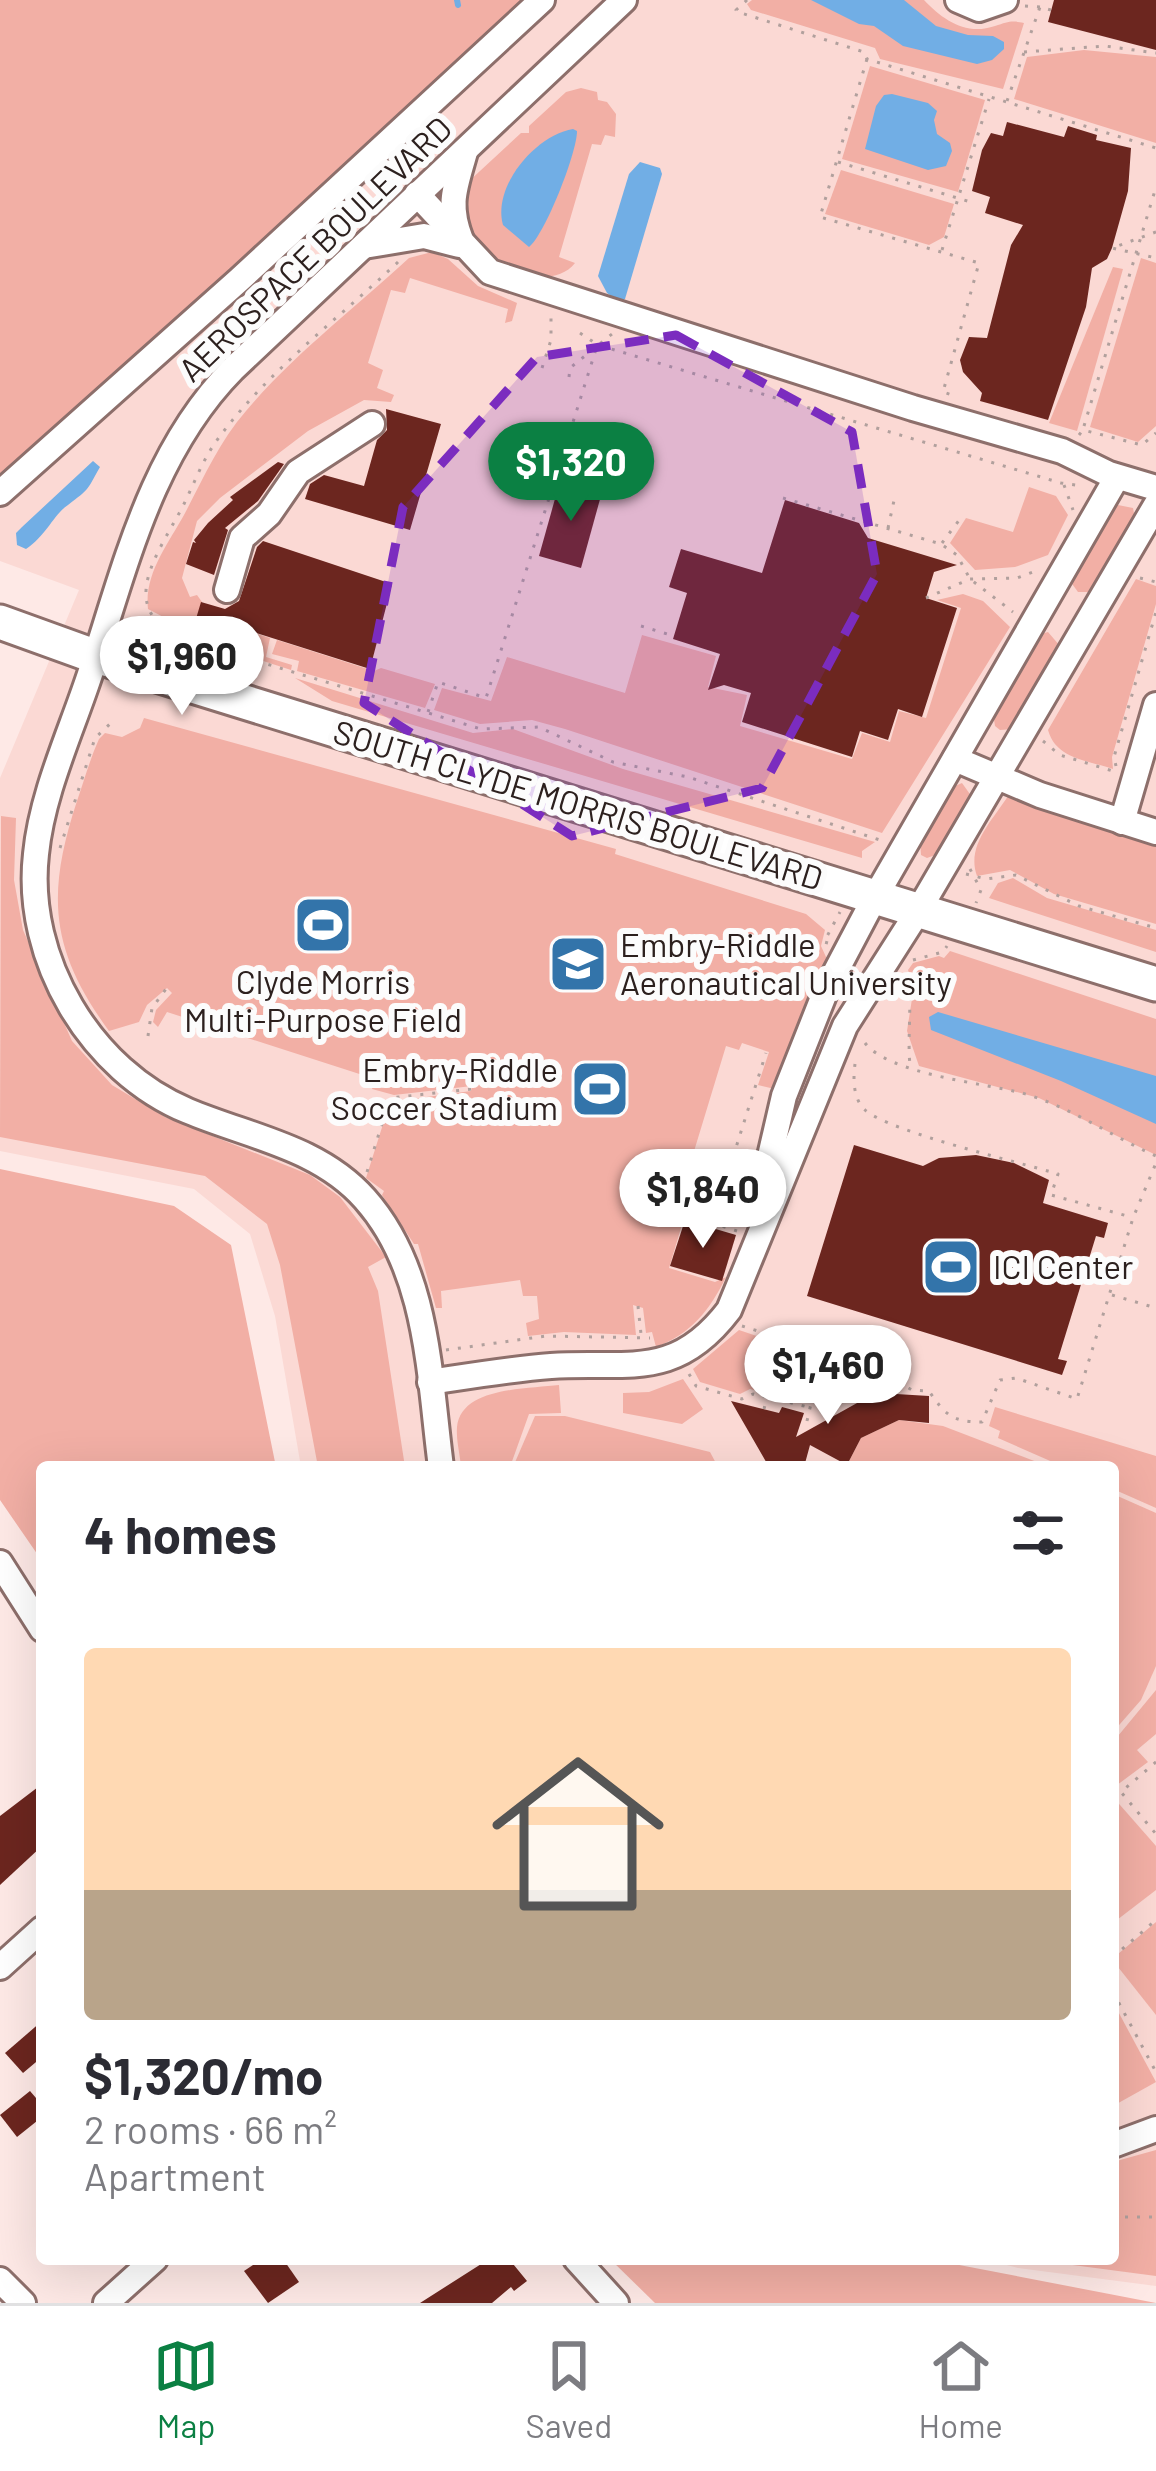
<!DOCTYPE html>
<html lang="en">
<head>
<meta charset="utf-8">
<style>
	:root { --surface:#fff; --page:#f7f7f7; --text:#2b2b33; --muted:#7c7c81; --line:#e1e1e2; --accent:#0b8043 }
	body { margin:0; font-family:Barlow,sans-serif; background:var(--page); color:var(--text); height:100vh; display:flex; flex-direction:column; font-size:45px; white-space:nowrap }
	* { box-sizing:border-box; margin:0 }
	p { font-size:39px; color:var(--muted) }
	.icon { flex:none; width:66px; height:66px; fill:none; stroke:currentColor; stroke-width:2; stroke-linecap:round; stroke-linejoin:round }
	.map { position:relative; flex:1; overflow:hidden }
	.drawer { position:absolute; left:36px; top:1461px; width:1083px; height:804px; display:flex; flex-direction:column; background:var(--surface); border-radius:12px; box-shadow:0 12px 48px #0002 }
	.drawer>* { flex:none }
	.price { position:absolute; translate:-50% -102px; padding:0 27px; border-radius:42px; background:#fff; color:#222; font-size:39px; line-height:78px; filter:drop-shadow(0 3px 6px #0008) }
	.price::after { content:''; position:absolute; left:50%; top:72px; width:36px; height:27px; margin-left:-18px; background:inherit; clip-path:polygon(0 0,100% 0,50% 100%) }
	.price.on { background:var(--accent); color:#fff }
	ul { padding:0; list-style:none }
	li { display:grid; align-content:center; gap:24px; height:636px; padding:0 48px }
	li+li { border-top:3px solid var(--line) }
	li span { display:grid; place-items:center; height:372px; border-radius:12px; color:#555 }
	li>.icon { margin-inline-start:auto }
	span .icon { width:216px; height:216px; fill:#fffc; stroke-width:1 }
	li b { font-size:51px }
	h2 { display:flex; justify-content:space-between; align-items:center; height:144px; padding:0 48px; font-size:51px }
	.tabs { display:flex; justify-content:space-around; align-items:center; height:168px; border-top:3px solid var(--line); background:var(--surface); font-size:33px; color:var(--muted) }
	.tabs a { display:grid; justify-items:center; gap:6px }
	.tabs .on { color:var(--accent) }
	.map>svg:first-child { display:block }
	.built { fill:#fbd9d4 }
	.green { fill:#f2afa5 }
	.water { fill:#71aee5 }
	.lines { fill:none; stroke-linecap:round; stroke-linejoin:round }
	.stream { stroke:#71aee5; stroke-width:6 }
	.building { fill:#6c261f }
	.minor-casing { stroke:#8d6f6b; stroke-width:30 }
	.major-casing { stroke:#8d6f6b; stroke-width:39 }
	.path { stroke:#b1a09d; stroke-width:3; stroke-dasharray:3 9; stroke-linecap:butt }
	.minor { stroke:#fff; stroke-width:24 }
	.major { stroke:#fff; stroke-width:33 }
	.marked { fill:#7b2cbf; fill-opacity:0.2; stroke:#7b2cbf; stroke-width:9; stroke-dasharray:24 15; stroke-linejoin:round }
	.labels { text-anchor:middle; stroke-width:12; stroke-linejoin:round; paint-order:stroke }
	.street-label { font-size:33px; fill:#2c201e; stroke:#fcfcfc }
	.poi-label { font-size:33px; fill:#2c201e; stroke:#fcfcfc; text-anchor:start }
</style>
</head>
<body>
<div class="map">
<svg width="1156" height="2303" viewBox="0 0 1156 2303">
	<rect width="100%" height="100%" fill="#fee9e6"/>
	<!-- built -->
	<path class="built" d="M0 0H1156V2286L1018 2268 984 2259H1113V1467H301L275 1316 250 1234 194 1189 0 1151V778L79 590 0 561Z"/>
	<!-- green -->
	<g class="green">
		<path d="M0 0H524L25 461 0 479Z"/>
		<path d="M752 0H924C943 20 966 36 995 26 1008 22 1011 20 1024 23L1003 89 880 59 875 48 751 10 747 4Z"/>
		<path d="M1084 50 1156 57V143L1014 99 1027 57Z"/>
		<path d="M870 66 985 100 958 192 842 159Z"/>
		<path d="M581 88 597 92 598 100 607 102 616 114 615 137 605 135 601 145 592 144 559 257 575 263C558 285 518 278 496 263 484 256 473 239 463 228L467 183 521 133H529V126L566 92Z"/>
		<path d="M841 170 954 204 944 237 929 245 825 214Z"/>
		<path d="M432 252 448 259 478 286 517 303 512 321 505 323 508 309 410 278 405 293 391 290 368 363 383 370 377 388 394 395 391 402 364 400 308 431 220 498 197 521 182 578 190 597 197 595 202 602 195 622 223 631 230 610 233 611 229 626 240 630 246 615 242 629 270 638 266 657 292 665 291 670 223 648 148 609C144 574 168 544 184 515 203 479 219 442 246 411 293 355 355 308 409 258Z"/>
		<path d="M1141 258 1156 263V426L1138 442 1090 427Z"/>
		<path d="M1113 267 1123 269 1077 431 1049 423Z"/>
		<path d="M1029 487 1056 496 1068 515 1048 555 1015 567 975 570 950 543 966 518 1013 532Z"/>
		<path d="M1118 505 1133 508 1135 519 1092 592H1078L1070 581 1112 508Z"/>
		<path d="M1136 579 1156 586V604L1112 757 1113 769C1087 760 1056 759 1048 730Z"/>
		<path d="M963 594 983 601 1010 627 882 833 565 729 532 720 480 724 434 710 442 688 491 701 507 657 625 693 642 635 716 656 708 687 747 695 740 726 852 759 862 733 890 742 899 711 926 718 961 608 937 600Z"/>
		<path d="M1048 632 1060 646 1013 729 1000 730 995 726 993 713 1041 634Z"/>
		<path d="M277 640 374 671 381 668 435 684 425 708 297 671 299 661 272 654Z"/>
		<path d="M295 678 473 733 513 729 623 769 875 842 862 851V858L332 701Z"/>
		<path d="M144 718 616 849 615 854 806 914 825 930 821 946 826 957 833 958 779 1090 758 1085 769 1052 742 1043 739 1050 726 1046 681 1194 690 1198 669 1268 715 1282 726 1277C710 1310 691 1334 656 1347L652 1332 646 1333 643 1308 633 1305 636 1335 564 1332 528 1336 526 1323 539 1319 537 1296H523L520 1280 441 1291 442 1308H436L418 1244H414L382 1195 384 1191 366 1178 390 1102 471 1091 472 1086 394 1095 372 1089 375 1079 167 1012 158 1027 153 1022 156 1010 172 993 167 988 147 1005 139 1022 109 1031C50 950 46 895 77 801 84 781 90 759 99 739L105 733 122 737 140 728Z"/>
		<path d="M962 783 972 797 938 854 927 858 921 855 920 840 955 786Z"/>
		<path d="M1008 796 1156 841V924L1054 894 1010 870 977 876C966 846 992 821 1008 796Z"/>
		<path d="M1 816 16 818 14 880 23 930 72 1041 112 1085 165 1117 310 1175 340 1197 386 1257 368 1267 378 1291 405 1467H318L280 1265 267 1224 205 1176 0 1137Z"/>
		<path d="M1013 878 1047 898 1156 930V952L989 898 998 883Z"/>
		<path d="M950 951 1156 1019V1155L1039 1098 919 1066 907 1031 914 986 908 970 913 963 939 956 944 958Z"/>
		<path d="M0 1169 174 1206 231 1245 276 1467H42V1561L0 1500Z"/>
		<path d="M739 1330 822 1358 828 1370 811 1379 807 1403 750 1389 740 1394 700 1382 693 1369Z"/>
		<path d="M683 1379 703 1409 682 1424 623 1413V1393L649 1392Z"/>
		<path d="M559 1385 561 1413 529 1414 510 1467H461C460 1454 456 1440 457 1427 461 1387 527 1389 559 1385Z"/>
		<path d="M995 1407 1156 1456V1508L1113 1489V1467H1064L998 1438 1000 1431 989 1426Z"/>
		<path d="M535 1416H565L710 1452 718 1467H513Z"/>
		<path d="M899 1420 943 1426 1050 1467H846L861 1438Z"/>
		<path d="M1113 1494 1156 1513V1666L1141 1700 1113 1732Z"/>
		<path d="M1156 1690V1734L1137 1750 1148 1762 1113 1788V1742Z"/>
		<path d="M1113 1797 1156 1846V1890L1113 1923Z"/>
		<path d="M1156 1922V2015L1118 1967V1954Z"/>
		<path d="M1113 2002 1156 2082 1113 2106Z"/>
		<path d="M1156 2150V2276L1027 2259H1113V2162Z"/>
		<path d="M610 2259H928L1156 2303H655Z"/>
	</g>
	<!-- water -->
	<g class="water">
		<path d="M811 0H904L936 26 968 35 993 36 1004 42V49L992 60 977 64 903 46 874 26 859 24Z"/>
		<path d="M892 94 928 103 937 111 934 120 937 134 950 143 952 151 946 166 928 170 865 149 876 106 884 95Z"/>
		<path d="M573 129 577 131C577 153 545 234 529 247L503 225C492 186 536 135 573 129Z"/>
		<path d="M640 162 660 168 662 174 625 299 620 302 607 293 598 276 629 174Z"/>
		<path d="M93 461 100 467C86 492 90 488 68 505 54 514 46 536 26 549L17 545 16 533 22 527Z"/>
		<path d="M938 1012 1156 1076V1124L1061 1081 931 1030 929 1017Z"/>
	</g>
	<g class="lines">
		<!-- stream -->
		<path class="stream" d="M457 0 458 5"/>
	</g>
	<!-- building -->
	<g class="building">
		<path d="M1054 0H1156V50L1048 22Z"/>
		<path d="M1007 122 1064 137 1068 126 1097 135 1096 140 1131 148 1128 191 1112 248 1107 259 1092 268 1086 307 1048 420 980 401 982 393 963 372 960 360 969 337 987 338 1011 245 1023 225 985 213 990 197 972 191 982 150 991 133 1003 136Z"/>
		<path d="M386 409 441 424 410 530 305 499 310 484 324 475 364 486 377 440 387 430Z"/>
		<path d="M278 462 284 464 258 501 225 528 228 530 214 575 186 564 193 542 196 543 194 540 208 523 233 500 230 497Z"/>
		<path d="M560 481 602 492 581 568 539 556Z"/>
		<path d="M785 500 859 523 868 538 957 565 934 572 926 598 957 608 922 717 898 709 888 740 860 731 852 757 742 722 751 693 724 685 708 690 720 654 673 639 687 593 669 587 681 549 762 573Z"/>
		<path d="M263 541 392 584 370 669 241 628 225 625 223 631 195 622 201 602 225 609 239 601 257 547Z"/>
		<path d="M854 1145 923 1166 939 1158 976 1155 1014 1163 1049 1180 1043 1203 1108 1223 1104 1238 1096 1236 1058 1359 1067 1361 1062 1375 807 1296Z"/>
		<path d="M685 1220 736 1235 722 1281 670 1266Z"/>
		<path d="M893 1383 896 1394 929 1396V1423L899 1420 861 1438 847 1465 810 1445 804 1467H769L731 1401 779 1413 782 1407 804 1413 796 1437Z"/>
		<path d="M42 1784V1846L0 1885V1816Z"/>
		<path d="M42 2021V2057L23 2073 5 2053Z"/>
		<path d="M30 2091 42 2105V2117L17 2137 0 2115Z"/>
		<path d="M262 2259H283L299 2282 268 2303 244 2271Z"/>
		<path d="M489 2259H509L527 2281 514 2291 511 2287 492 2303H420Z"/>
	</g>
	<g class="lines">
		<defs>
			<g id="minor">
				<path d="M958 0 979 9 1005 0"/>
				<path d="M417 194 490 272 913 408 1062 451 1109 474 1156 488"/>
				<path d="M461 240C447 204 455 188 465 152"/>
				<path d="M364 246 424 236 459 245"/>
				<path d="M0 493 239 280 542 0"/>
				<path d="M227 590 242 538 269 514 298 472 372 424"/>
				<path d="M955 759 1040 795 1156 832"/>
				<path d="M1122 822 1156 705"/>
				<path d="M758 1208 784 1096 826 990 874 899 1117 477"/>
				<path d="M430 1382C470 1376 511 1369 551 1366 628 1361 675 1381 729 1310L845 1026 917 913 1156 505"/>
				<path d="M441 1467C429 1377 429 1271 365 1199 319 1147 250 1137 188 1111 91 1071 24 959 36 854 42 792 72 730 91 671 126 564 152 451 233 369L624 0"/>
				<path d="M0 1563 42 1629"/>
				<path d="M0 1967 42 1929"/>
				<path d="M1113 2145 1156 2129"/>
				<path d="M576 2259 616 2303"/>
				<path d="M0 2280 23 2303"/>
				<path d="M106 2303 155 2259"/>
			</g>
			<path id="major" d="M0 622 83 652 1156 984"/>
		</defs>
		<!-- minor casing -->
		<use href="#minor" class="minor-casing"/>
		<!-- major casing -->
		<use href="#major" class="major-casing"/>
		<!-- path -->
		<g class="path">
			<path d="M747 0 736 10 738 12 864 52 867 59 1156 148"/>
			<path d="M1025 6 1040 7 1042 0"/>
			<path d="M1024 52 1105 46 1156 53"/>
			<path d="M867 59 820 217 979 263 943 392 955 396"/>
			<path d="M1007 101 1040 7 1051 10"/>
			<path d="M838 162 974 203"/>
			<path d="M1156 232 1112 248 1156 258"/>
			<path d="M942 250 989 99"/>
			<path d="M398 262C337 320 264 374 215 443 199 466 191 493 177 517 152 562 120 610 181 638L481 729 539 727 613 762 688 777 880 840"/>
			<path d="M580 333 598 345 1061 483 1083 486"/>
			<path d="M542 368 551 340V316"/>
			<path d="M569 377 570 368 612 334"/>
			<path d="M1084 426 1156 187"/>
			<path d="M1079 435 1083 430 1142 445 1156 433"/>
			<path d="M1064 485 1073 510"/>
			<path d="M783 498 941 544 957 555 970 579 1013 612"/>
			<path d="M888 528 895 496"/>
			<path d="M942 543 963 515"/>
			<path d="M1140 578 1156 582"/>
			<path d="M926 598 970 579 1017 578 1038 570"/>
			<path d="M641 626 674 636"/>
			<path d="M428 712 438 682 486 698 597 346"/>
			<path d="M1043 741 1060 755 1116 772"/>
			<path d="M1116 766 1114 757 1156 612"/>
			<path d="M60 848 95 738 112 722"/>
			<path d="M970 869 981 890 976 903"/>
			<path d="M966 874 986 879 1016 875 1079 906 1156 928"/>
			<path d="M828 943 824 942 840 912"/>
			<path d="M913 960 943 952 947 946"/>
			<path d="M907 974C913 994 907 1039 910 1065"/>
			<path d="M148 1036 152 1008 166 989"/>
			<path d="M865 1043C889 1074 982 1083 1022 1093 1069 1106 1111 1136 1156 1156"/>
			<path d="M855 1064C853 1079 853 1099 865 1110 890 1132 1019 1162 1058 1174L1051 1195 1131 1217"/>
			<path d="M367 1172 390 1098 472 1089"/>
			<path d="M737 1231 712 1223 766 1053"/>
			<path d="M1112 1295 1156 1308"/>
			<path d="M638 1306 641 1334"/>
			<path d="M742 1326 843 1358 860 1387 891 1378 912 1390 929 1391C945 1414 951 1422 982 1422L1000 1380 1016 1378 1077 1399 1133 1218 1156 1163"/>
			<path d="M446 1350 546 1336 650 1338"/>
			<path d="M689 1374 696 1386 742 1399 753 1394 767 1397"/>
			<path d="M764 1409 767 1397 808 1407"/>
			<path d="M807 1421 816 1382 846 1370"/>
			<path d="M1156 1762 1121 1792 1156 1834"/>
			<path d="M1113 1957 1156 1920"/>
			<path d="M1113 1960 1116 1964"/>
			<path d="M1113 1992 1156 2072"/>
			<path d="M1113 2217H1156"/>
		</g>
		<!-- minor -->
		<use href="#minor" class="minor"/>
		<!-- major -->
		<use href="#major" class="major"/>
	</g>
	<!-- marked area -->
	<path class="marked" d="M676 335 852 432 877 574 762 788 572 836 364 703 403 507 537 357Z"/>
	<!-- icons -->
	<defs>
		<symbol id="stadium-square" viewBox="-11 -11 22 22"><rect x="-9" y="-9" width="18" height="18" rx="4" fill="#3374aa" stroke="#fcfcfc"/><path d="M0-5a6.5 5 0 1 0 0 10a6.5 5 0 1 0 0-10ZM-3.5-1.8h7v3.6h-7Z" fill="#fff"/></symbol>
		<symbol id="university-square" viewBox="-11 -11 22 22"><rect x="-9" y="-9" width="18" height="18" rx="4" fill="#3374aa" stroke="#fcfcfc"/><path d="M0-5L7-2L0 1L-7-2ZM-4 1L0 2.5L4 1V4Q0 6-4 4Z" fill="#fff"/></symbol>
	</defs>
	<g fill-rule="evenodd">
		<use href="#stadium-square" x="290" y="892" width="66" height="66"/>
		<use href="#university-square" x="545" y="931" width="66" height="66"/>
		<use href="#stadium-square" x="567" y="1056" width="66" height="66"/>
		<use href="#stadium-square" x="918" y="1234" width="66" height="66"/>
	</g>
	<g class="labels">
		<!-- street labels -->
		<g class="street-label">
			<text transform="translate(315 249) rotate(-44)" y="12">AEROSPACE BOULEVARD</text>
			<text transform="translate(578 805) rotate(17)" y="12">SOUTH CLYDE MORRIS BOULEVARD</text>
		</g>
		<!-- poi labels -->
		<g class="poi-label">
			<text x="620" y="957">Embry-Riddle<tspan x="620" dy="38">Aeronautical University</tspan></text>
			<text x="323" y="994" text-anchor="middle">Clyde Morris<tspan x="323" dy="38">Multi-Purpose Field</tspan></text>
			<text x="558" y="1082" text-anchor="end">Embry-Riddle<tspan x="558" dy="38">Soccer Stadium</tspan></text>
			<text x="993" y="1279">ICI Center</text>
		</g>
	</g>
</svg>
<b class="price on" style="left:571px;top:524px">$1,320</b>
<b class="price" style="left:182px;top:718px">$1,960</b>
<b class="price" style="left:703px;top:1251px">$1,840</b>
<b class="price" style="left:828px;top:1427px">$1,460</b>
<section class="drawer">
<h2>4 homes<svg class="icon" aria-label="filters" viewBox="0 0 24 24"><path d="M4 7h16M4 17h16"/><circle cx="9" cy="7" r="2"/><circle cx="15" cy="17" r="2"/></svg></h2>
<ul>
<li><span style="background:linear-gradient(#ffd9b3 65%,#b9a48a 0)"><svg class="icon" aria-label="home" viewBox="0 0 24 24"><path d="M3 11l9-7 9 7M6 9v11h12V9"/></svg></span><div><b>$1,320/mo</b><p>2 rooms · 66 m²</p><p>Apartment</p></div></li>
</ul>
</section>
</div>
<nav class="tabs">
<a class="on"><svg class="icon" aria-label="map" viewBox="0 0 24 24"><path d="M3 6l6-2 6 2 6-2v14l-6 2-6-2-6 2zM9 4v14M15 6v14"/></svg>Map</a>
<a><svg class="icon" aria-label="saved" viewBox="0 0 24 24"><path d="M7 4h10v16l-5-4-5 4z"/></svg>Saved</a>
<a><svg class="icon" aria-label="home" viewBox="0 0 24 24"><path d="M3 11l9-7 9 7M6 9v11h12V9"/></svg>Home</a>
</nav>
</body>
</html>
